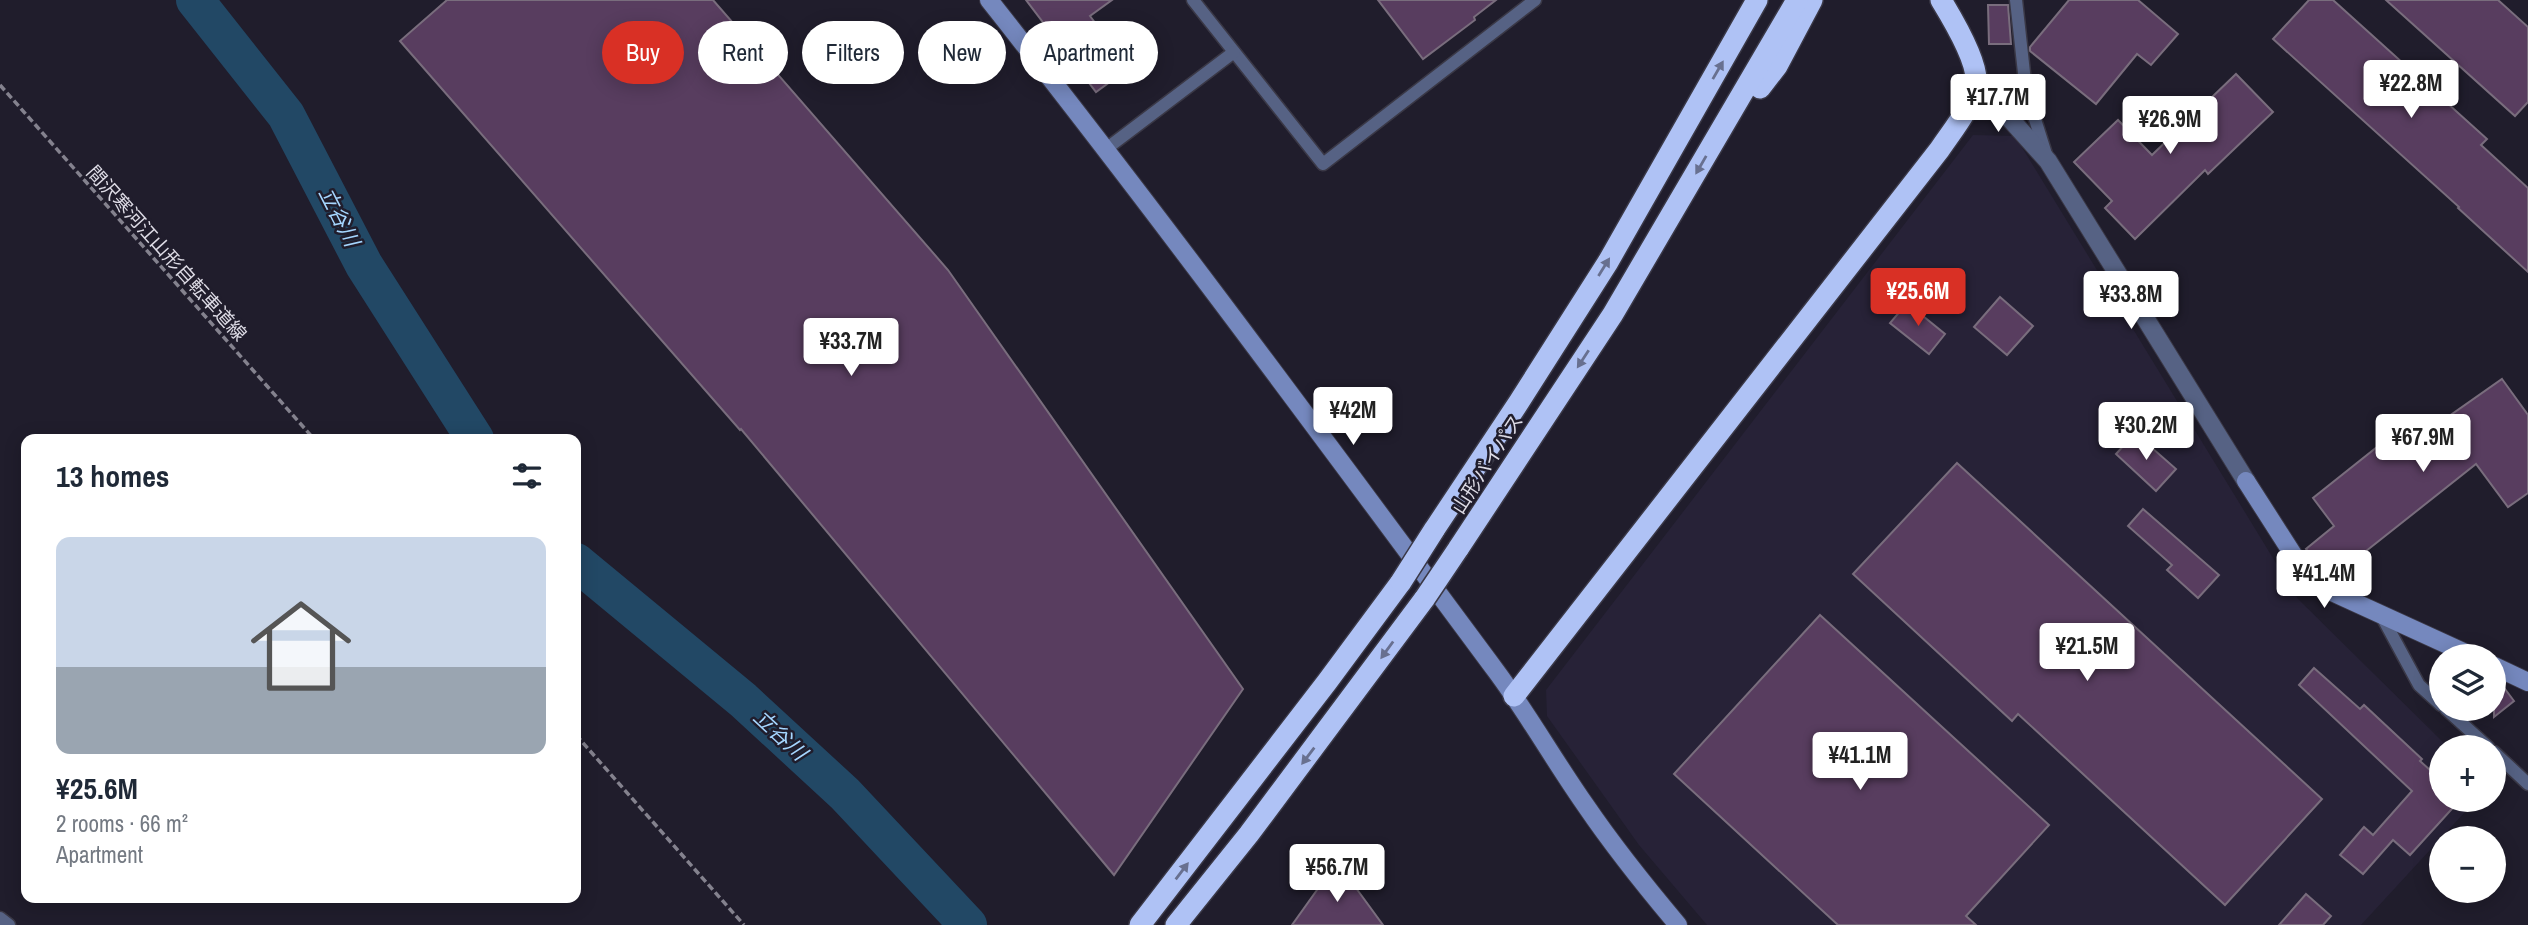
<!DOCTYPE html>
<html lang="en">
<head>
<meta charset="utf-8">
<style>
	:root { --surface:#fff; --page:#f2f2f3; --text:#1f2937; --muted:#747a83; --line:#e0e1e3; --accent:#d93025 }
	body { margin:0; font-family:"Archivo Narrow","Noto Sans JP",sans-serif; background:var(--page); color:var(--text); height:100vh; display:flex; flex-direction:column; font-size:26px; white-space:nowrap }
	* { box-sizing:border-box; margin:0 }
	p { font-size:23px; color:var(--muted) }
	.icon { flex:none; width:38px; height:38px; fill:none; stroke:currentColor; stroke-width:2; stroke-linecap:round; stroke-linejoin:round }
	.map { position:relative; flex:1; overflow:hidden }
	.drawer { position:absolute; left:21px; top:434px; width:560px; height:469px; display:flex; flex-direction:column; background:var(--surface); border-radius:14px; box-shadow:0 4px 18px #0003 }
	.drawer>* { flex:none }
	.hud { position:absolute; left:602px; top:21px; width:665px; height:63px; display:flex; gap:14px }
	.buttons { position:absolute; left:2429px; top:644px; display:grid; gap:14px }
	.buttons a { display:grid; place-items:center; width:77px; height:77px; border-radius:50%; background:var(--surface); box-shadow:0 4px 18px #0003; font-size:35px }
	.price { position:absolute; translate:-50% -60px; padding:0 16px; border-radius:7px; background:#fff; color:#222; font-size:23px; line-height:46px; filter:drop-shadow(0 2px 4px #0008) }
	.price::after { content:''; position:absolute; left:50%; top:42px; width:21px; height:16px; margin-left:-10px; background:inherit; clip-path:polygon(0 0,100% 0,50% 100%) }
	.price.current { background:var(--accent); color:#fff }
	ul { padding:0; list-style:none }
	li { display:grid; align-content:center; gap:14px; height:371px; padding:0 35px }
	li+li { border-top:2px solid var(--line) }
	li span { display:grid; place-items:center; height:217px; border-radius:14px; color:#555 }
	li>.icon { margin-inline-start:auto }
	span .icon { width:126px; height:126px; fill:#fffc; stroke-width:1 }
	li b { font-size:30px }
	h2 { display:flex; justify-content:space-between; align-items:center; height:84px; padding:0 35px; font-size:30px }
	.pill { padding:0 24px; border-radius:32px; background:var(--surface); box-shadow:0 4px 18px #0003; font-size:24px; line-height:63px }
	.pill.current { background:var(--accent); color:#fff }
	.map>svg:first-child { display:block }
	.built { fill:#272237 }
	.lines { fill:none; stroke-linecap:round; stroke-linejoin:round }
	.river { stroke:#224865; stroke-width:38 }
	.building { fill:#583d5f; stroke:#796d7d; stroke-width:2 }
	.lane-casing { stroke:#3a3846; stroke-width:15 }
	.street-casing { stroke:#3a3846; stroke-width:20 }
	.secondary-casing { stroke:#3a3846; stroke-width:20 }
	.highway-casing { stroke:#3a3846; stroke-width:24 }
	.path { stroke:#84828e; stroke-width:3.5; stroke-dasharray:7 3.5; stroke-linecap:butt }
	.lane { stroke:#566284; stroke-width:12 }
	.street { stroke:#566284; stroke-width:18 }
	.secondary { stroke:#7588be; stroke-width:18 }
	.highway { stroke:#afc2f5; stroke-width:21 }
	.highway-bridge-casing { stroke:#3a3846; stroke-width:24; stroke-linecap:butt }
	.highway-bridge { stroke:#afc2f5; stroke-width:21 }
	.oneway { fill:#687090 }
	.labels { text-anchor:middle; stroke-width:5; stroke-linejoin:round; paint-order:stroke }
	.street-label { font-size:19px; fill:#dddbe5; stroke:#201d2c }
	.water-label { font-size:21px; font-style:italic; fill:#a5d6ff; stroke:#201d2c }
</style>
</head>
<body>
<div class="map">
<svg width="2528" height="925" viewBox="0 0 2528 925">
	<rect width="100%" height="100%" fill="#201d2c"/>
	<!-- built -->
	<path class="built" d="M1973 135 2015 136 2298 599 2448 747H2441V800H2476L2361 925H1707L1639 845 1547 716 1546 690Z"/>
	<g class="lines">
		<!-- river -->
		<g class="river">
			<path d="M195 0 286 115 364 265 475 439"/>
			<path d="M576 562 743 700 845 794 968 925"/>
		</g>
	</g>
	<!-- building -->
	<g class="building">
		<path d="M447 0H713L948 270 1243 689 1114 875 741 429 740 430 400 41Z"/>
		<path d="M1026 0H1112L1090 16 1129 68 1096 92Z"/>
		<path d="M1378 0H1496L1474 17 1475 20 1423 59Z"/>
		<path d="M2069 0H2138L2178 34 2151 65 2137 54 2096 104 2030 51V47Z"/>
		<path d="M2309 0H2333L2487 139 2481 145 2528 188V272L2458 208 2459 207 2273 39Z"/>
		<path d="M2386 0H2498L2528 27V102L2515 116Z"/>
		<path d="M1988 5H2008L2011 44H1989Z"/>
		<path d="M2236 74 2273 112 2208 174 2205 170 2135 239 2105 208 2112 201 2074 162 2118 120 2152 155Z"/>
		<path d="M2000 297 2033 326 2007 355 1974 327Z"/>
		<path d="M1907 303 1945 334 1929 354 1890 323Z"/>
		<path d="M2502 379 2528 415V493L2508 507 2476 464 2332 578 2325 572 2306 549 2334 526 2313 498 2411 420 2422 435Z"/>
		<path d="M2135 433 2176 469 2156 491 2116 454Z"/>
		<path d="M1957 463 2322 799 2225 905 2018 714 2012 721 1853 574Z"/>
		<path d="M2143 509 2219 575 2198 598 2167 570 2172 565 2128 526Z"/>
		<path d="M1820 615 2049 825 1966 916 1976 925H1838L1674 774Z"/>
		<path d="M2314 668 2360 709 2364 705 2422 759 2420 761 2441 780V800H2460L2410 855 2393 840 2363 874 2340 855 2364 827 2373 835 2412 791 2299 685Z"/>
		<path d="M2494 678 2499 681 2514 701 2494 717Z"/>
		<path d="M1337 862 1383 925H1292Z"/>
		<path d="M2306 894 2331 916 2323 925H2279Z"/>
	</g>
	<g class="lines">
		<defs>
			<g id="lane">
				<path d="M1193 0 1323 164 1535 0"/>
				<path d="M2016 0 2026 91 2046 154"/>
				<path d="M1106 149 1234 52"/>
				<path d="M2380 613 2419 685 2441 705"/>
				<path d="M2446 709 2488 747"/>
				<path d="M2494 752 2528 784"/>
				<path d="M0 918 9 925"/>
			</g>
			<path id="street" d="M1976 81 2048 161 2246 481"/>
			<g id="secondary">
				<path d="M989 0C1163 220 1329 446 1496 671 1528 714 1555 762 1586 806 1614 847 1646 887 1678 925"/>
				<path d="M2246 481 2303 570 2332 592 2472 656"/>
				<path d="M2494 666 2528 682"/>
			</g>
			<g id="highway">
				<path d="M1760 88 1777 66 1812 0"/>
				<path d="M1434 530 1519 402 1608 262 1757 0"/>
				<path d="M1458 549 1613 314 1797 0"/>
				<path d="M1514 696 1940 149C1952 131 1976 102 1976 81 1977 60 1952 18 1941 0"/>
				<path d="M1140 925 1327 682 1401 582"/>
				<path d="M1176 925 1249 834 1425 598"/>
			</g>
		</defs>
		<!-- lane casing -->
		<use href="#lane" class="lane-casing"/>
		<!-- street casing -->
		<use href="#street" class="street-casing"/>
		<!-- secondary casing -->
		<use href="#secondary" class="secondary-casing"/>
		<!-- highway casing -->
		<use href="#highway" class="highway-casing"/>
		<!-- path -->
		<g class="path">
			<path d="M0 85 314 439"/>
			<path d="M576 735 744 925"/>
		</g>
		<!-- lane -->
		<use href="#lane" class="lane"/>
		<!-- street -->
		<use href="#street" class="street"/>
		<!-- secondary -->
		<use href="#secondary" class="secondary"/>
		<!-- highway -->
		<use href="#highway" class="highway"/>
		<defs>
			<g id="highway-bridge">
				<path d="M1401 582 1434 530"/>
				<path d="M1425 598 1458 549"/>
			</g>
		</defs>
		<!-- highway-bridge casing -->
		<use href="#highway-bridge" class="highway-bridge-casing"/>
		<!-- highway-bridge -->
		<use href="#highway-bridge" class="highway-bridge"/>
	</g>
	<!-- one-way arrows -->
	<defs><path id="oneway-solid" d="M-6-.8H1V-3.2L6.5 0L1 3.2V.8H-6Z" transform="scale(1.75)"/></defs>
	<g class="oneway">
		<use href="#oneway-solid" transform="translate(1718 70) rotate(-60)"/>
		<use href="#oneway-solid" transform="translate(1701 165) rotate(120)"/>
		<use href="#oneway-solid" transform="translate(1604 267) rotate(-58)"/>
		<use href="#oneway-solid" transform="translate(1583 359) rotate(123)"/>
		<use href="#oneway-solid" transform="translate(1387 650) rotate(126)"/>
		<use href="#oneway-solid" transform="translate(1308 756) rotate(127)"/>
		<use href="#oneway-solid" transform="translate(1182 871) rotate(-53)"/>
	</g>
	<g class="labels">
		<!-- street labels -->
		<g class="street-label">
			<text transform="translate(167 253) rotate(48)" y="7">間沢寒河江山形自転車道線</text>
			<text transform="translate(1487 464) rotate(-57)" y="7">山形バイパス</text>
		</g>
		<!-- water labels -->
		<g class="water-label">
			<text transform="translate(339 217) rotate(63)" y="7">立谷川</text>
			<text transform="translate(780 735) rotate(43)" y="7">立谷川</text>
		</g>
	</g>
</svg>
<div class="buttons">
<a><svg class="icon" aria-label="layers" viewBox="0 0 24 24"><path d="M12 4l9 5-9 5-9-5zM3 14l9 5 9-5"/></svg></a>
<a>+</a>
<a>−</a>
</div>
<b class="price" style="left:2411px;top:120px">¥22.8M</b>
<b class="price" style="left:1998px;top:134px">¥17.7M</b>
<b class="price" style="left:2170px;top:156px">¥26.9M</b>
<b class="price current" style="left:1918px;top:328px">¥25.6M</b>
<b class="price" style="left:2131px;top:331px">¥33.8M</b>
<b class="price" style="left:851px;top:378px">¥33.7M</b>
<b class="price" style="left:1353px;top:447px">¥42M</b>
<b class="price" style="left:2146px;top:462px">¥30.2M</b>
<b class="price" style="left:2423px;top:474px">¥67.9M</b>
<b class="price" style="left:2324px;top:610px">¥41.4M</b>
<b class="price" style="left:2087px;top:683px">¥21.5M</b>
<b class="price" style="left:1860px;top:792px">¥41.1M</b>
<b class="price" style="left:1337px;top:904px">¥56.7M</b>
<div class="hud">
<a class="pill current">Buy</a>
<a class="pill">Rent</a>
<a class="pill">Filters</a>
<a class="pill">New</a>
<a class="pill">Apartment</a>
</div>
<section class="drawer">
<h2>13 homes<svg class="icon" aria-label="filters" viewBox="0 0 24 24"><path d="M4 7h16M4 17h16"/><circle cx="9" cy="7" r="2"/><circle cx="15" cy="17" r="2"/></svg></h2>
<ul>
<li><span style="background:linear-gradient(#c9d6e8 60%,#9aa5b1 0)"><svg class="icon" aria-label="home" viewBox="0 0 24 24"><path d="M3 11l9-7 9 7M6 9v11h12V9"/></svg></span><div><b>¥25.6M</b><p>2 rooms · 66 m²</p><p>Apartment</p></div></li>
</ul>
</section>
</div>
</body>
</html>
